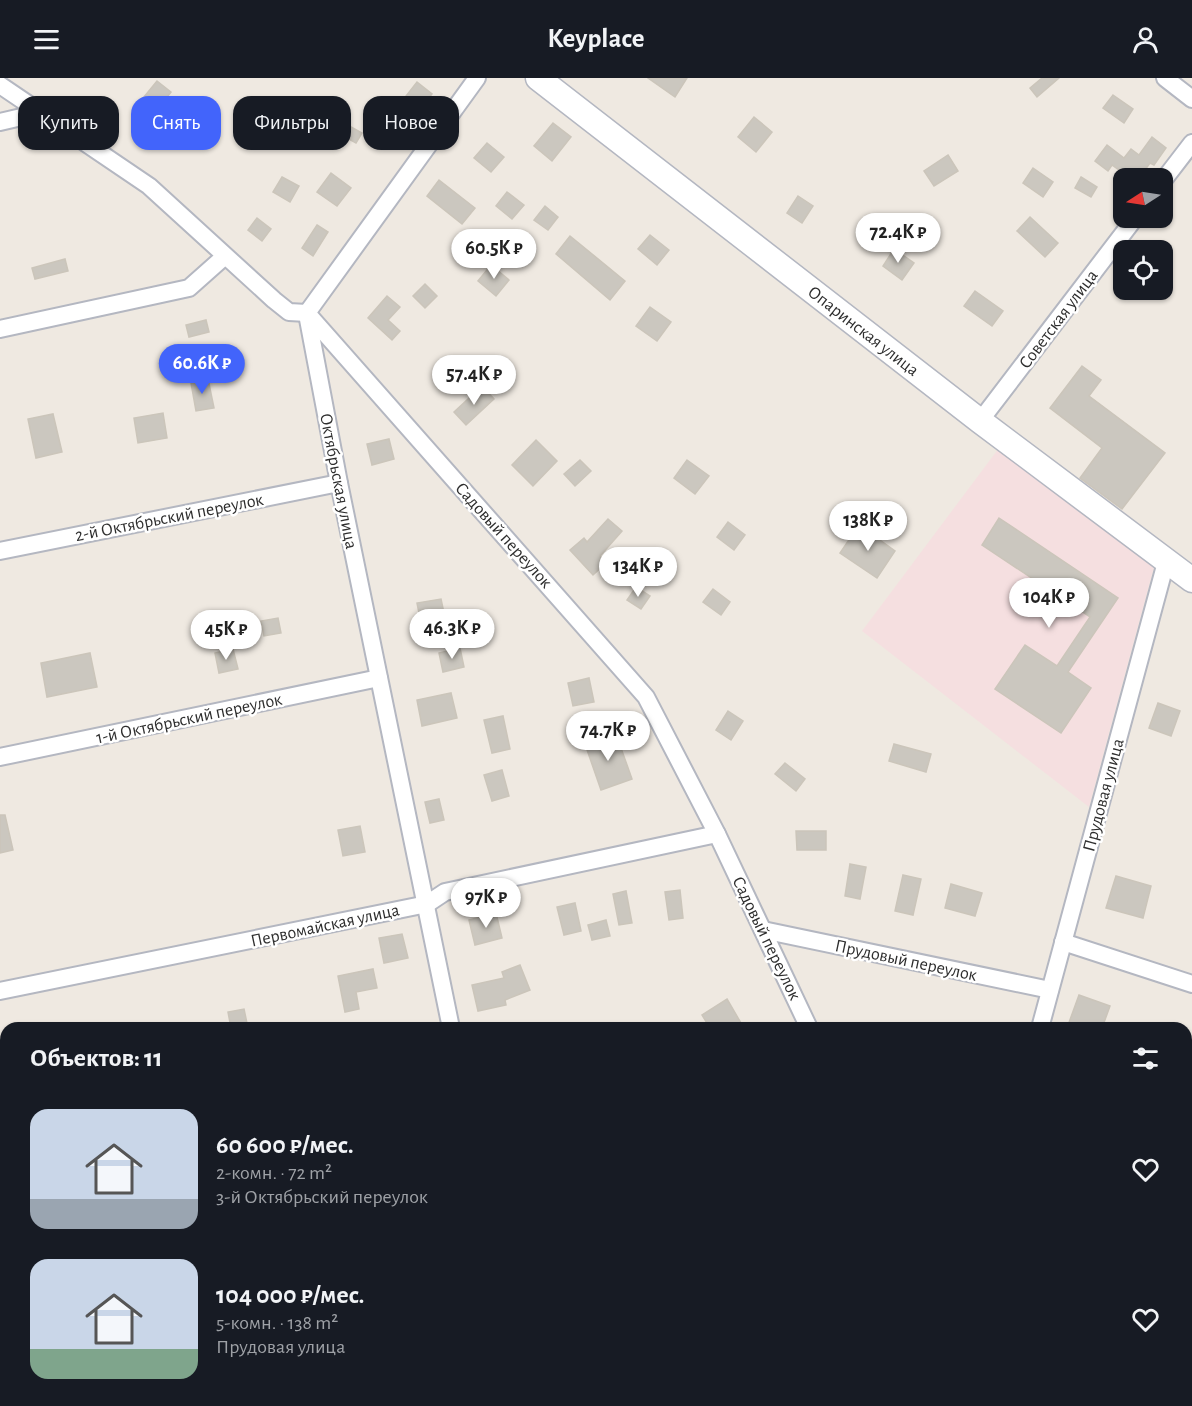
<!DOCTYPE html>
<html lang="ru">
<head>
<meta charset="utf-8">
<style>
	:root { --surface:#171b24; --page:#242831; --text:#f1f3f6; --muted:#9ea1a6; --accent:#4264fb }
	body { margin:0; font-family:"Alegreya Sans",sans-serif; background:var(--page); color:var(--text); height:100vh; display:flex; flex-direction:column; font-size:22px; white-space:nowrap }
	* { box-sizing:border-box; margin:0 }
	p { font-size:20px; color:var(--muted) }
	.icon { flex:none; width:33px; height:33px; fill:none; stroke:currentColor; stroke-width:2; stroke-linecap:round; stroke-linejoin:round }
	.map { position:relative; flex:1; overflow:hidden }
	.details { position:absolute; left:0px; top:944px; width:1192px; height:386px; display:flex; flex-direction:column; background:var(--surface); border-radius:18px 18px 0 0; box-shadow:0 2px 4px #0004 }
	.details>* { flex:none }
	.banner { position:absolute; left:18px; top:18px; width:600px; height:54px; display:flex; gap:12px }
	.needle { width:39px; rotate:258deg }
	.buttons { position:absolute; left:1113px; top:90px; display:grid; gap:12px }
	.buttons a { display:grid; place-items:center; width:60px; height:60px; border-radius:12px; background:var(--surface); box-shadow:0 2px 4px #0004; font-size:30px }
	.price { position:absolute; translate:-50% -51px; padding:0 14px; border-radius:21px; background:#fff; color:#222; font-size:20px; line-height:39px; filter:drop-shadow(0 2px 3px #0008) }
	.price::after { content:''; position:absolute; left:50%; top:36px; width:18px; height:14px; margin-left:-9px; background:inherit; clip-path:polygon(0 0,100% 0,50% 100%) }
	.price.current { background:var(--accent); color:#fff }
	ul { padding:0; list-style:none }
	li { display:flex; align-items:center; gap:18px; height:150px; padding:0 30px }
	li span { display:grid; place-items:center; flex:none; width:168px; height:120px; border-radius:18px; color:#555 }
	li>.icon { margin-inline-start:auto }
	span .icon { width:72px; height:72px; fill:#fffc; stroke-width:1 }
	li b { font-size:26px }
	h2 { display:flex; justify-content:space-between; align-items:center; height:72px; padding:0 30px; font-size:26px }
	.pill { padding:0 21px; border-radius:18px; background:var(--surface); box-shadow:0 2px 4px #0004; font-size:21px; line-height:54px }
	.pill.current { background:var(--accent); color:#fff }
	header { display:flex; justify-content:space-between; align-items:center; height:78px; padding:0 30px; background:var(--surface); font-size:27px; font-weight:600 }
	.map>svg:first-child { display:block }
	.medical { fill:#f5dfe0 }
	.building { fill:#cbc7bf; stroke:#cbc5ba; stroke-width:1.5 }
	.lines { fill:none; stroke-linecap:round; stroke-linejoin:round }
	.street-casing { stroke:#b4b7c1; stroke-width:20 }
	.secondary-casing { stroke:#b4b7c1; stroke-width:27 }
	.street { stroke:#fff; stroke-width:16 }
	.secondary { stroke:#fff; stroke-width:24 }
	.labels { text-anchor:middle; stroke-width:5; stroke-linejoin:round; paint-order:stroke }
	.street-label { font-size:18px; fill:#2e2e2e; stroke:#fff }
</style>
</head>
<body>
<header><svg class="icon" aria-label="menu" viewBox="0 0 24 24"><path d="M4 6h16M4 12h16M4 18h16"/></svg>Keyplace<svg class="icon" aria-label="person" viewBox="0 0 24 24"><circle cx="12" cy="8" r="4"/><path d="M4 21q1-7 8-7t8 7"/></svg></header>
<div class="map">
<svg width="1192" height="1328" viewBox="0 0 1192 1328">
	<rect width="100%" height="100%" fill="#efe9e1"/>
	<!-- medical -->
	<g class="medical">
		<path d="M999 370 1154 489 1089 729 862 553Z"/>
		<path d="M396 1323H493L494 1328H386V1325Z"/>
	</g>
	<!-- building -->
	<g class="building">
		<path d="M648 0H687L675 19Z"/>
		<path d="M1042 0H1059L1037 19 1030 10Z"/>
		<path d="M157 3 171 14 149 41 135 30Z"/>
		<path d="M417 4 432 16 422 29 406 18Z"/>
		<path d="M1113 17 1133 31 1124 45 1103 30Z"/>
		<path d="M273 32 288 45 269 67 254 55Z"/>
		<path d="M388 36 402 46 392 61 378 51Z"/>
		<path d="M754 39 772 54 756 74 738 59Z"/>
		<path d="M553 45 571 59 552 83 534 68Z"/>
		<path d="M351 49 362 55 356 65 345 59Z"/>
		<path d="M1152 59 1166 70 1154 87 1150 85 1139 100H1130L1112 87 1108 93 1095 83 1107 67 1124 80 1131 71 1139 77Z"/>
		<path d="M487 65 504 79 491 94 474 80Z"/>
		<path d="M948 77 958 93 934 108 924 93Z"/>
		<path d="M1033 90 1053 104 1043 119 1023 105Z"/>
		<path d="M331 95 351 110 337 128 317 114Z"/>
		<path d="M282 99 299 108 290 124 273 114Z"/>
		<path d="M1081 99 1097 109 1091 119 1075 110Z"/>
		<path d="M439 102 475 130 462 146 427 118Z"/>
		<path d="M507 114 524 127 512 141 496 128Z"/>
		<path d="M798 118 813 128 802 145 787 135Z"/>
		<path d="M545 128 558 139 548 152 534 142Z"/>
		<path d="M1030 139 1058 165 1045 179 1017 153Z"/>
		<path d="M257 140 271 151 262 163 248 152Z"/>
		<path d="M317 147 328 154 313 178 302 170Z"/>
		<path d="M650 157 669 172 657 187 638 171Z"/>
		<path d="M570 158 625 203 610 222 556 176Z"/>
		<path d="M894 171 914 185 902 202 883 188Z"/>
		<path d="M65 181 68 193 35 201 32 190Z"/>
		<path d="M491 187 509 202 496 218 478 203Z"/>
		<path d="M425 206 437 218 425 230 413 218Z"/>
		<path d="M975 213 1003 233 992 248 964 228Z"/>
		<path d="M387 218 400 229 388 242 400 253 392 262 368 240Z"/>
		<path d="M650 229 671 244 657 263 636 248Z"/>
		<path d="M206 242 209 254 189 259 186 247Z"/>
		<path d="M1082 288 1101 302 1089 318 1165 375 1122 431 1080 400 1102 370 1050 330Z"/>
		<path d="M208 301 214 330 196 333 191 305Z"/>
		<path d="M482 308 494 321 466 347 454 334Z"/>
		<path d="M163 335 167 360 138 365 134 340Z"/>
		<path d="M53 336 62 374 36 380 28 341Z"/>
		<path d="M389 361 394 381 372 387 367 366Z"/>
		<path d="M536 362 557 383 533 408 512 387Z"/>
		<path d="M580 382 591 393 575 408 564 396Z"/>
		<path d="M687 382 709 398 695 416 674 400Z"/>
		<path d="M999 440 1118 520 1068 594 1091 610 1061 655 995 611 1025 567 1057 588 1090 539 982 467Z"/>
		<path d="M608 441 622 453 600 478 606 485 593 497 570 472 584 460 587 464Z"/>
		<path d="M728 444 745 457 734 472 717 459Z"/>
		<path d="M859 447 895 473 877 500 840 475Z"/>
		<path d="M636 509 650 518 641 531 627 522Z"/>
		<path d="M713 511 730 524 721 537 703 524Z"/>
		<path d="M441 521 445 540 421 545 417 525Z"/>
		<path d="M278 540 281 555 264 558 261 543Z"/>
		<path d="M460 570 464 589 443 594 439 575Z"/>
		<path d="M233 571 238 591 219 595 215 575Z"/>
		<path d="M90 575 97 609 47 619 41 585Z"/>
		<path d="M589 600 594 624 573 628 568 605Z"/>
		<path d="M451 615 457 640 422 648 417 622Z"/>
		<path d="M1158 625 1180 633 1171 658 1149 650Z"/>
		<path d="M728 633 743 643 731 662 716 652Z"/>
		<path d="M503 638 510 671 492 675 484 642Z"/>
		<path d="M616 656 632 701 601 712 585 666Z"/>
		<path d="M894 666 931 676 926 694 889 683Z"/>
		<path d="M785 685 805 701 796 713 775 696Z"/>
		<path d="M502 692 509 718 492 723 484 697Z"/>
		<path d="M439 721 444 742 430 745 425 724Z"/>
		<path d="M0 737H5L13 772 0 775Z"/>
		<path d="M360 748 365 774 343 778 338 752Z"/>
		<path d="M796 753H826V772H797Z"/>
		<path d="M850 786 866 789 860 821 845 818Z"/>
		<path d="M903 797 921 801 913 837 895 833Z"/>
		<path d="M1116 798 1151 808 1143 840 1106 830Z"/>
		<path d="M951 806 982 815 975 838 945 830Z"/>
		<path d="M680 812 683 840 669 842 665 814Z"/>
		<path d="M626 813 632 845 619 847 613 816Z"/>
		<path d="M575 825 581 853 564 857 557 829Z"/>
		<path d="M496 835 502 860 475 867 469 842Z"/>
		<path d="M606 842 610 858 592 862 588 847Z"/>
		<path d="M402 856 408 880 384 885 379 860Z"/>
		<path d="M520 887 530 912 505 922 506 927 478 933 472 907 504 900 502 894Z"/>
		<path d="M373 891 377 910 356 914 359 931 345 934 338 898Z"/>
		<path d="M1079 917 1110 928 1102 950H1067Z"/>
		<path d="M727 921 741 945 733 950H710L702 937Z"/>
		<path d="M244 931 248 950H231L228 934Z"/>
	</g>
	<g class="lines">
		<defs>
			<g id="street">
				<path d="M1165 0 1192 21"/>
				<path d="M0 7 149 108 274 222 289 234 307 235"/>
				<path d="M0 44 43 34"/>
				<path d="M1162 104 1192 65"/>
				<path d="M307 235 646 619 717 756 809 950"/>
				<path d="M307 235 477 0"/>
				<path d="M307 236 339 405 451 950"/>
				<path d="M0 251 189 210 225 178"/>
				<path d="M980 343 1135 140"/>
				<path d="M0 473 339 405"/>
				<path d="M0 679 379 600"/>
				<path d="M763 852 1050 912"/>
				<path d="M1063 864 1192 906"/>
				<path d="M0 913 427 826 445 814 717 756"/>
				<path d="M1040 950 1166 484"/>
				<path d="M1186 1271 1192 1275"/>
				<path d="M530 1323 531 1328"/>
				<path d="M263 1328 287 1323"/>
				<path d="M942 1328 944 1323"/>
			</g>
			<g id="secondary">
				<path id="s1" d="M538 0 980 343 1192 502"/>
			</g>
		</defs>
		<!-- street casing -->
		<use href="#street" class="street-casing"/>
		<!-- secondary casing -->
		<use href="#secondary" class="secondary-casing"/>
		<!-- street -->
		<use href="#street" class="street"/>
		<!-- secondary -->
		<use href="#secondary" class="secondary"/>
	</g>
	<g class="labels">
		<!-- street labels -->
		<g class="street-label">
			<text transform="translate(1058 241) rotate(-53)" y="6">Советская улица</text>
			<text dy="6" stroke="none"><textPath href="#s1" startOffset="412">Опаринская улица</textPath></text>
			<text transform="translate(339 403) rotate(79)" y="6">Октябрьская улица</text>
			<text transform="translate(169 439) rotate(-11)" y="6">2-й Октябрьский переулок</text>
			<text transform="translate(504 457) rotate(48)" y="6">Садовый переулок</text>
			<text transform="translate(189 640) rotate(-12)" y="6">1-й Октябрьский переулок</text>
			<text transform="translate(1103 717) rotate(-75)" y="6">Прудовая улица</text>
			<text transform="translate(325 847) rotate(-12)" y="6">Первомайская улица</text>
			<text transform="translate(767 860) rotate(64)" y="6">Садовый переулок</text>
			<text transform="translate(906 882) rotate(12)" y="6">Прудовый переулок</text>
		</g>
	</g>
</svg>
<div class="buttons">
<a><svg class="needle" viewBox="-14 -14 28 28"><path d="M0-13l5 13h-10z" fill="#e53935"/><path d="M0 13l5-13h-10z" fill="#9ea1a6"/></svg></a>
<a><svg class="icon" aria-label="locate" viewBox="0 0 24 24"><circle cx="12" cy="12" r="6"/><path d="M12 2v4M12 18v4M2 12h4M18 12h4"/></svg></a>
</div>
<b class="price" style="left:898px;top:186px">72.4K ₽</b>
<b class="price" style="left:494px;top:202px">60.5K ₽</b>
<b class="price current" style="left:202px;top:317px">60.6K ₽</b>
<b class="price" style="left:474px;top:328px">57.4K ₽</b>
<b class="price" style="left:868px;top:474px">138K ₽</b>
<b class="price" style="left:638px;top:520px">134K ₽</b>
<b class="price" style="left:1049px;top:551px">104K ₽</b>
<b class="price" style="left:452px;top:582px">46.3K ₽</b>
<b class="price" style="left:226px;top:583px">45K ₽</b>
<b class="price" style="left:608px;top:684px">74.7K ₽</b>
<b class="price" style="left:486px;top:851px">97K ₽</b>
<div class="banner">
<a class="pill">Купить</a>
<a class="pill current">Снять</a>
<a class="pill">Фильтры</a>
<a class="pill">Новое</a>
</div>
<section class="details">
<h2>Объектов: 11<svg class="icon" aria-label="filters" viewBox="0 0 24 24"><path d="M4 7h16M4 17h16"/><circle cx="9" cy="7" r="2"/><circle cx="15" cy="17" r="2"/></svg></h2>
<ul>
<li><span style="background:linear-gradient(#c9d6e8 75%,#9aa5b1 0)"><svg class="icon" aria-label="home" viewBox="0 0 24 24"><path d="M3 11l9-7 9 7M6 9v11h12V9"/></svg></span><div><b>60 600 ₽/мес.</b><p>2-комн. · 72 m²</p><p>3-й Октябрьский переулок</p></div><svg class="icon" aria-label="heart" viewBox="0 0 24 24"><path d="M12 20l-8-8c-3-5 5-10 8-4 3-6 11-1 8 4z"/></svg></li>
<li><span style="background:linear-gradient(#c9d6e8 75%,#7fa58c 0)"><svg class="icon" aria-label="home" viewBox="0 0 24 24"><path d="M3 11l9-7 9 7M6 9v11h12V9"/></svg></span><div><b>104 000 ₽/мес.</b><p>5-комн. · 138 m²</p><p>Прудовая улица</p></div><svg class="icon" aria-label="heart" viewBox="0 0 24 24"><path d="M12 20l-8-8c-3-5 5-10 8-4 3-6 11-1 8 4z"/></svg></li>
</ul>
</section>
</div>
</body>
</html>
